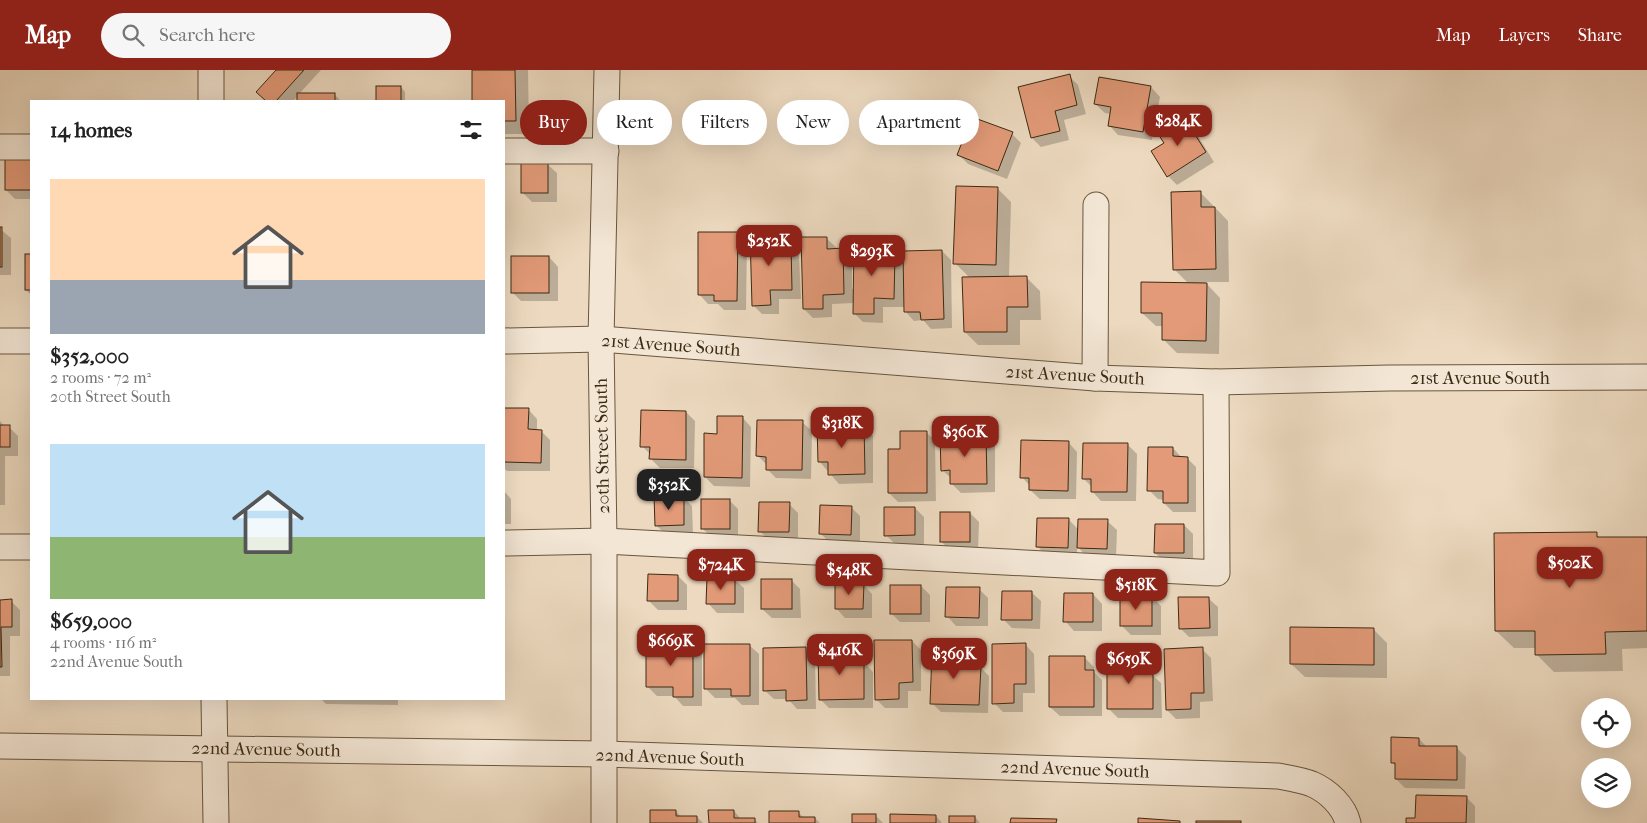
<!DOCTYPE html>
<html lang="en">
<head>
<meta charset="utf-8">
<style>
	:root { --surface:#fff; --page:#f6f6f6; --text:#222; --muted:#767676; --accent:#8f2418 }
	body { margin:0; font-family:"IM FELL French Canon",serif; background:var(--page); color:var(--text); height:100vh; display:flex; flex-direction:column; font-size:19px; white-space:nowrap }
	* { box-sizing:border-box; margin:0 }
	p { font-size:16px; color:var(--muted) }
	.icon { flex:none; width:28px; height:28px; fill:none; stroke:currentColor; stroke-width:2; stroke-linecap:round; stroke-linejoin:round }
	.map { position:relative; flex:1; overflow:hidden }
	.side { position:absolute; left:30px; top:30px; width:475px; height:600px; display:flex; flex-direction:column; background:var(--surface); border-radius:0px; box-shadow:0 5px 20px #0002 }
	.side>* { flex:none }
	.banner { position:absolute; left:520px; top:30px; width:475px; height:45px; display:flex; gap:10px }
	.tools { position:absolute; left:1581px; top:628px; display:grid; gap:10px }
	.tools a { display:grid; place-items:center; width:50px; height:50px; border-radius:50%; background:var(--surface); box-shadow:0 5px 20px #0002; font-size:25px }
	.price { position:absolute; translate:-50% -42px; padding:0 11px; border-radius:10px; background:var(--accent); color:#fff; font-size:16px; line-height:32px; filter:drop-shadow(0 1px 2px #0008) }
	.price::after { content:''; position:absolute; left:50%; top:30px; width:15px; height:11px; margin-left:-8px; background:inherit; clip-path:polygon(0 0,100% 0,50% 100%) }
	.price.current { background:#222; color:#fff }
	ul { padding:0; list-style:none }
	li { display:grid; align-content:center; gap:10px; height:265px; padding:0 20px }
	li span { display:grid; place-items:center; height:155px; border-radius:0px; color:#555 }
	li>.icon { margin-inline-start:auto }
	span .icon { width:90px; height:90px; fill:#fffc; stroke-width:1 }
	li b { font-size:21px }
	h2 { display:flex; justify-content:space-between; align-items:center; height:60px; padding:0 20px; font-size:21px }
	.tag { padding:0 18px; border-radius:22px; background:var(--surface); box-shadow:0 5px 20px #0002; font-size:18px; line-height:45px }
	.tag.current { background:var(--accent); color:#fff }
	header { display:flex; align-items:center; gap:30px; box-sizing:border-box; height:70px; padding:0 25px; background:var(--accent); color:#fff }
	header strong { font-size:24px }
	nav { display:flex; gap:28px; margin-inline-start:auto; font-size:18px }
	.search { width:350px; height:45px; background:var(--page); display:flex; align-items:center; gap:12px; box-sizing:border-box; padding:0 18px; border-radius:28px; color:var(--muted); font-size:19px }
	.map>svg:first-child { display:block }
	.shadow { fill:#0003 }
	.building { fill:#e29a78; stroke:#3c2b13 }
	.lines { fill:none; stroke-linecap:round; stroke-linejoin:round }
	.minor-casing { stroke:#68563e; stroke-width:27 }
	.minor { stroke:#f3e6d5; stroke-width:25 }
	.labels { text-anchor:middle; stroke-width:4; stroke-linejoin:round; paint-order:stroke }
	.street-label { font-size:18px; fill:#3c2b13; stroke:#f3e6d5 }
</style>
</head>
<body>
<header>
<strong>Map</strong>
<div class="search"><svg class="icon" aria-label="search" viewBox="0 0 24 24"><circle cx="10" cy="10" r="6"/><path d="M15 15l6 6"/></svg>Search here</div>
<nav><a>Map</a><a>Layers</a><a>Share</a></nav>
</header>
<div class="map">
<svg width="1647" height="753" viewBox="0 0 1647 753">
	<rect width="100%" height="100%" fill="#ecd9bf"/>
	<filter id="stains"><feTurbulence type="fractalNoise" baseFrequency=".004" numOctaves="4"/><feColorMatrix values="0 0 0 0 .2 0 0 0 0 .09 0 0 0 0 .02 0 0 0 .5 -.17"/></filter>
	<radialGradient id="worn" r=".72"><stop offset=".6" stop-color="#630" stop-opacity="0"/><stop offset="1" stop-color="#630" stop-opacity=".3"/></radialGradient>
	<!-- shadow -->
	<g class="shadow">
		<path d="M277 0H321L299 24H334L341 31H298V26L293 31H267L258 22Z"/>
		<path d="M473 0H528L529 64H504V31H473Z"/>
		<path d="M1069 6 1078 15 1086 44 1064 50 1069 70 1041 77 1032 68Z"/>
		<path d="M1100 9 1151 17 1160 27 1152 70 1118 65 1109 55 1111 44 1105 43 1095 34Z"/>
		<path d="M377 17H401L405 22V31H377Z"/>
		<path d="M1184 49 1193 58 1214 92 1177 115 1168 106 1165 73Z"/>
		<path d="M1012 64 1021 73 1007 109 968 94 959 85Z"/>
		<path d="M31 87V129H15L6 120Z"/>
		<path d="M547 94 557 103V132H532L523 123Z"/>
		<path d="M998 119 1011 132 1009 207H1026L1040 221 1041 250H1020V275H978L965 262 970 208 955 193Z"/>
		<path d="M1200 122 1228 151 1229 212H1205L1220 228 1219 284 1177 283 1164 270V256H1156L1142 243 1189 214 1174 199Z"/>
		<path d="M0 159 11 168V205H0Z"/>
		<path d="M738 164 747 173 746 240H724L718 234H708L699 224Z"/>
		<path d="M774 164 784 173V175H790L799 185 801 229H779V244H762L753 235Z"/>
		<path d="M826 168 836 177V180H843L852 189V219H855L878 174 887 183V185H894L904 195 942 181 951 190 952 258 931 259 923 250 914 251 905 241V237H883V253L863 252 854 243V233L832 234V247L813 248 804 239Z"/>
		<path d="M26 185H31V225L26 220Z"/>
		<path d="M549 187 558 197V231H521L512 222Z"/>
		<path d="M504 339H528L537 349V361H541L550 370V401H507L504 398Z"/>
		<path d="M686 342 695 351 694 398H660L651 389V385L642 376Z"/>
		<path d="M742 347 751 357 750 417 714 416 705 407 718 365Z"/>
		<path d="M0 351 5 357H9L18 366V386H5V435H0Z"/>
		<path d="M802 352 812 361 811 409 776 408 767 399V395L758 386Z"/>
		<path d="M863 356 873 365V413L839 414 819 391Z"/>
		<path d="M926 362 935 371 936 431 898 432 889 423 902 380Z"/>
		<path d="M985 366 995 375V422L961 423 952 414V409L942 400Z"/>
		<path d="M1068 372 1077 382 1076 429H1040L1030 420V416L1022 407Z"/>
		<path d="M1127 374 1137 384 1136 431H1101L1092 421V417L1083 408Z"/>
		<path d="M1173 378 1182 388H1187L1196 397V442H1173L1164 433V430L1158 429 1149 420Z"/>
		<path d="M504 421 511 429V454H504Z"/>
		<path d="M683 427 692 436 693 464H665L656 455Z"/>
		<path d="M729 430 738 439V467H711L702 458Z"/>
		<path d="M789 434 798 443V471H769L760 461Z"/>
		<path d="M851 437 860 446V473H830L821 464Z"/>
		<path d="M915 438 924 447V474H895L886 465Z"/>
		<path d="M970 443 979 452 978 481H950L941 471Z"/>
		<path d="M1068 449 1079 460 1107 451 1117 460 1116 488 1087 487 1077 476V486H1047L1038 477Z"/>
		<path d="M1184 455 1193 464V492H1165L1155 483Z"/>
		<path d="M1596 464 1601 469 1647 468V578L1622 579 1623 601 1554 602 1537 585V578H1514L1496 561Z"/>
		<path d="M678 506 687 515V540H658L649 531Z"/>
		<path d="M734 509 744 518V543H717L708 533Z"/>
		<path d="M791 510 800 519 801 548H772L762 539Z"/>
		<path d="M863 514 872 524V548H845L836 538Z"/>
		<path d="M921 516 930 525V552H900L891 543Z"/>
		<path d="M979 519 988 528V556H956L947 546Z"/>
		<path d="M1031 522 1041 531 1040 559 1012 558 1003 549Z"/>
		<path d="M1093 524 1102 534V561H1074L1065 551Z"/>
		<path d="M1152 527 1161 536V565H1131L1122 556Z"/>
		<path d="M1208 528 1218 537V566L1189 567 1180 558Z"/>
		<path d="M0 531H11L20 540V566H10V606H0Z"/>
		<path d="M1373 559 1387 573V608L1305 607 1291 594Z"/>
		<path d="M912 571 921 580V621H908V638H885L876 629Z"/>
		<path d="M693 574 702 584V636H683L674 626H657L648 617Z"/>
		<path d="M1025 574 1034 584 1035 623H1023V642H1003L994 633Z"/>
		<path d="M749 575 759 584V635H742L735 628H715L706 619Z"/>
		<path d="M806 579 815 588 816 639H797L788 629H774L764 620Z"/>
		<path d="M1202 579 1211 588 1213 631 1200 632V648L1176 649 1167 640Z"/>
		<path d="M854 581 873 602V638H829L820 629Z"/>
		<path d="M967 585 976 594V597H980L989 606 988 643 941 642 932 633Z"/>
		<path d="M1085 588 1094 597V602L1102 610V646H1060L1050 637Z"/>
		<path d="M1142 589 1151 599V604L1161 613 1162 648H1118L1109 639Z"/>
		<path d="M321 629H398V635L326 634Z"/>
		<path d="M1419 669 1427 677 1457 678 1466 687 1465 719 1405 718 1396 709V696L1392 692Z"/>
		<path d="M1466 727 1475 736V753H1408Z"/>
		<path d="M676 741 681 747H697L703 753H651Z"/>
		<path d="M734 741 741 749H754L758 753H710Z"/>
		<path d="M799 743 804 748H815L820 753H770Z"/>
		<path d="M876 746 883 753H853Z"/>
		<path d="M936 746 942 753H892Z"/>
		<path d="M975 747 980 753H950Z"/>
	</g>
	<!-- building -->
	<g class="building">
		<path d="M276 0H304L276 31H266L256 22Z"/>
		<path d="M472 0H515L516 51H504V31H472Z"/>
		<path d="M1070 4 1077 35 1055 41 1060 61 1031 68 1018 17Z"/>
		<path d="M1099 7 1151 16 1143 62 1108 56 1111 37 1094 34Z"/>
		<rect x="376" y="16" width="25" height="15"/>
		<rect x="297" y="23" width="38" height="8"/>
		<path d="M972 47 1013 62 998 101 957 85Z"/>
		<path d="M1184 47 1206 82 1167 107 1151 81 1164 73 1158 64Z"/>
		<rect x="5" y="86" width="26" height="34"/>
		<rect x="521" y="92" width="27" height="31"/>
		<path d="M956 116 998 117 996 195 953 194Z"/>
		<path d="M1201 121V137H1215L1216 199 1173 200 1171 122Z"/>
		<rect x="0" y="157" width="2" height="40"/>
		<path d="M698 162H738L737 231H714V225H698Z"/>
		<path d="M775 162V174H791L792 220H770L771 235 752 236 750 163Z"/>
		<path d="M801 167H827V179L843 178 844 224 823 225V239H803Z"/>
		<path d="M854 172H879L878 184H895L894 229 874 228V244H853Z"/>
		<path d="M942 180 944 249 921 250 920 242H904L903 181Z"/>
		<rect x="25" y="184" width="6" height="36"/>
		<rect x="511" y="186" width="38" height="37"/>
		<path d="M1027 206 1028 237H1007V262H964L962 207Z"/>
		<path d="M1141 212 1207 213 1206 271 1162 270V243H1141Z"/>
		<path d="M504 338H529L528 359 542 360 541 393 504 392Z"/>
		<path d="M641 340 686 341V390L649 389 650 377H640Z"/>
		<path d="M717 346H743L742 408 704 407V363L717 364Z"/>
		<path d="M757 350H803L802 400H766V387L756 386Z"/>
		<rect x="0" y="355" width="10" height="22"/>
		<path d="M817 355H864L865 404 828 405V392H818Z"/>
		<path d="M900 361H927V423H888V379H900Z"/>
		<path d="M986 364 987 414H950V400L941 401 940 365Z"/>
		<path d="M1021 370 1069 371 1068 421 1029 420V408H1020Z"/>
		<path d="M1083 373H1128L1127 422H1091V409H1082Z"/>
		<path d="M1148 377H1173V386L1188 387V433H1163V421H1147Z"/>
		<path d="M654 426H684V455L655 456Z"/>
		<rect x="701" y="429" width="29" height="30"/>
		<path d="M759 432H790L789 462H758Z"/>
		<path d="M820 435 852 436 851 465 819 464Z"/>
		<path d="M884 437H915V465L884 466Z"/>
		<rect x="940" y="442" width="30" height="30"/>
		<path d="M1037 448H1069L1068 478 1036 477Z"/>
		<path d="M1078 449H1108L1107 479 1077 478Z"/>
		<path d="M1155 454H1184V483H1154Z"/>
		<path d="M1597 462V467H1647V561L1605 562 1606 584 1535 585V561H1495L1494 463Z"/>
		<path d="M648 504 678 505V531H647Z"/>
		<path d="M707 507H735V534H706Z"/>
		<rect x="761" y="509" width="31" height="30"/>
		<path d="M835 513H864L863 539H835Z"/>
		<rect x="890" y="515" width="31" height="29"/>
		<path d="M946 517H980L979 548 945 547Z"/>
		<path d="M1002 521H1032V550H1001Z"/>
		<path d="M1064 523H1093V552H1063Z"/>
		<rect x="1120" y="526" width="32" height="30"/>
		<path d="M1178 527H1209L1210 558 1179 559Z"/>
		<path d="M12 529V557H1L2 597H0V530Z"/>
		<path d="M1290 557 1374 558V595L1290 594Z"/>
		<path d="M874 570H912L913 612 899 613V629L875 630Z"/>
		<path d="M646 573H693V627H673V617H646Z"/>
		<path d="M1026 573V614H1014V633L992 634V574Z"/>
		<path d="M704 574H750V626H731V619H704Z"/>
		<path d="M806 577 807 630 786 631V620L763 621V578Z"/>
		<path d="M1203 577 1204 623H1191V639L1166 640 1164 579Z"/>
		<path d="M818 580H854V591H864V629L819 630Z"/>
		<path d="M932 583 968 584 967 595 981 596 979 635 930 634Z"/>
		<path d="M1049 586H1085V600H1094V637H1049Z"/>
		<path d="M1143 588V603H1153V639H1107V589Z"/>
		<path d="M1391 667 1419 668V676H1457V710L1395 709V693H1391Z"/>
		<path d="M1416 725 1467 726 1466 753H1406V748H1415Z"/>
		<path d="M650 740H676V746H697V753H650Z"/>
		<path d="M708 740H734V748H755V753H709Z"/>
		<path d="M769 741H799V747H815V753H769Z"/>
		<rect x="852" y="744" width="24" height="9"/>
		<path d="M890 744 936 745V753H890Z"/>
		<rect x="949" y="746" width="26" height="7"/>
		<path d="M1011 748 1057 749 1056 753H1010Z"/>
		<path d="M1138 748 1180 751V753H1138Z"/>
		<rect x="1196" y="751" width="45" height="2"/>
	</g>
	<g class="lines">
		<defs>
			<g id="minor">
				<path d="M211 0V31"/>
				<path d="M0 77H31"/>
				<path d="M504 81H606"/>
				<path d="M0 271H31"/>
				<path d="M504 271 601 269 1095 308 1216 312 1389 308 1647 307"/>
				<path d="M1095 308 1096 135"/>
				<path d="M504 473 604 471 1217 503 1216 312"/>
				<path d="M0 477H31"/>
				<path d="M214 629 216 753"/>
				<path d="M0 676 604 684 1278 706C1289 708 1302 710 1312 714 1328 721 1344 736 1348 753"/>
				<path d="M604 753V471L601 269 607 0"/>
			</g>
		</defs>
		<!-- minor casing -->
		<use href="#minor" class="minor-casing"/>
		<!-- minor -->
		<use href="#minor" class="minor"/>
	</g>
	<g class="labels">
		<!-- street labels -->
		<g class="street-label">
			<text transform="translate(671 275) rotate(4)" y="6">21st Avenue South</text>
			<text transform="translate(1075 305) rotate(3)" y="6">21st Avenue South</text>
			<text x="1480" y="314">21st Avenue South</text>
			<text transform="translate(602 376) rotate(-91)" y="6">20th Street South</text>
			<text transform="translate(266 679) rotate(1)" y="6">22nd Avenue South</text>
			<text transform="translate(670 687) rotate(2)" y="6">22nd Avenue South</text>
			<text transform="translate(1075 699) rotate(2)" y="6">22nd Avenue South</text>
		</g>
	</g>
	<rect width="100%" height="100%" filter="url(#stains)"/>
	<rect width="100%" height="100%" fill="url(#worn)"/>
</svg>
<div class="tools">
<a><svg class="icon" aria-label="locate" viewBox="0 0 24 24"><circle cx="12" cy="12" r="6"/><path d="M12 2v4M12 18v4M2 12h4M18 12h4"/></svg></a>
<a><svg class="icon" aria-label="layers" viewBox="0 0 24 24"><path d="M12 4l9 5-9 5-9-5zM3 14l9 5 9-5"/></svg></a>
</div>
<b class="price" style="left:1178px;top:77px">$284K</b>
<b class="price" style="left:769px;top:197px">$252K</b>
<b class="price" style="left:872px;top:207px">$293K</b>
<b class="price" style="left:842px;top:379px">$318K</b>
<b class="price" style="left:965px;top:388px">$360K</b>
<b class="price current" style="left:669px;top:441px">$352K</b>
<b class="price" style="left:1570px;top:519px">$502K</b>
<b class="price" style="left:721px;top:521px">$724K</b>
<b class="price" style="left:849px;top:526px">$548K</b>
<b class="price" style="left:1136px;top:541px">$518K</b>
<b class="price" style="left:671px;top:597px">$669K</b>
<b class="price" style="left:840px;top:606px">$416K</b>
<b class="price" style="left:954px;top:610px">$369K</b>
<b class="price" style="left:1129px;top:615px">$659K</b>
<div class="banner">
<a class="tag current">Buy</a>
<a class="tag">Rent</a>
<a class="tag">Filters</a>
<a class="tag">New</a>
<a class="tag">Apartment</a>
</div>
<section class="side">
<h2>14 homes<svg class="icon" aria-label="filters" viewBox="0 0 24 24"><path d="M4 7h16M4 17h16"/><circle cx="9" cy="7" r="2"/><circle cx="15" cy="17" r="2"/></svg></h2>
<ul>
<li><span style="background:linear-gradient(#ffd9b3 65%,#9aa5b1 0)"><svg class="icon" aria-label="home" viewBox="0 0 24 24"><path d="M3 11l9-7 9 7M6 9v11h12V9"/></svg></span><div><b>$352,000</b><p>2 rooms · 72 m²</p><p>20th Street South</p></div></li>
<li><span style="background:linear-gradient(#bfe0f5 60%,#8fb573 0)"><svg class="icon" aria-label="home" viewBox="0 0 24 24"><path d="M3 11l9-7 9 7M6 9v11h12V9"/></svg></span><div><b>$659,000</b><p>4 rooms · 116 m²</p><p>22nd Avenue South</p></div></li>
</ul>
</section>
</div>
</body>
</html>
